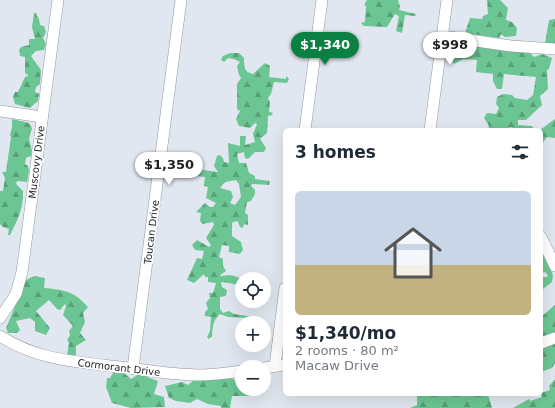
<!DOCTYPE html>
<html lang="en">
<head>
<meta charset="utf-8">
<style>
	:root { --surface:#fff; --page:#f6f6f7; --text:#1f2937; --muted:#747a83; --accent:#0b8043 }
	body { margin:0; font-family:"DejaVu Sans",sans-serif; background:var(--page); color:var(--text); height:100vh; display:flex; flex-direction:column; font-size:15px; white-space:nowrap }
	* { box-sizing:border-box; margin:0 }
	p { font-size:13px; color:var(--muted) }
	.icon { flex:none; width:22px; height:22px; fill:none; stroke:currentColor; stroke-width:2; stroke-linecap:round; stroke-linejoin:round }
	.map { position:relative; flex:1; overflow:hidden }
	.panel { position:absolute; left:283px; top:128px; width:260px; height:268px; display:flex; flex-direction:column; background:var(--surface); border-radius:6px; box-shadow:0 4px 16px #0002 }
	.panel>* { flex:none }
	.controls { position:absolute; left:235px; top:272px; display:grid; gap:8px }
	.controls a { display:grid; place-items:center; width:36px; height:36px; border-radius:50%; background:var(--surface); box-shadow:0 4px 16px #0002; font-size:20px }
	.price { position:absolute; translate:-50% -34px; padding:0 9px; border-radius:14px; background:#fff; color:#222; font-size:13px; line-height:26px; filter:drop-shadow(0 1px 2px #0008) }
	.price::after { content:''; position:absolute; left:50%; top:24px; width:12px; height:9px; margin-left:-6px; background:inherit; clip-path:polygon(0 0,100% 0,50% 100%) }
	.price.selected { background:var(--accent); color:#fff }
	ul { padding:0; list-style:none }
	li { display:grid; align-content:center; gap:8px; height:212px; padding:0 12px }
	li span { display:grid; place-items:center; height:124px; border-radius:6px; color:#555 }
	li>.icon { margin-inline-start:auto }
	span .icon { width:72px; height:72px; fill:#fffc; stroke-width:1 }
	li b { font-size:17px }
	h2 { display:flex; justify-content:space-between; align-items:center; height:48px; padding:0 12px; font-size:17px }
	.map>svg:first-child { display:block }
	.forest { fill:url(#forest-firs); fill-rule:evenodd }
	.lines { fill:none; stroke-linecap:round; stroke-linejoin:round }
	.minor-casing { stroke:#91969f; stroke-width:12 }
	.minor { stroke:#fff; stroke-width:11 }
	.labels { text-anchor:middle; stroke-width:3.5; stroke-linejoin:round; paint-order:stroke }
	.street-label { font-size:10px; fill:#1e2023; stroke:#fff }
</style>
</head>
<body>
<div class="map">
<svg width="555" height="408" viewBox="0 0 555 408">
	<defs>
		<pattern id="forest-firs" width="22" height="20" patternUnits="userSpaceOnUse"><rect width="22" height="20" fill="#6cc693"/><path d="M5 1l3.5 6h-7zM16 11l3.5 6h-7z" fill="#58a078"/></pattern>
	</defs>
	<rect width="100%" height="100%" fill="#e1e7f0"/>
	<!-- forest -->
	<g class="forest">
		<path d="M367 0H398L400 7 399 10 416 14 415 16 405 15 402 33 396 31 399 16 395 14 387 27 364 26 361 23 365 22 366 6 364 5Z"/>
		<path d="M487 0H500L508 8 506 20 512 22 517 28 516 36 505 37 501 34 499 38 465 33 470 18 482 19 483 16 488 14Z"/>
		<path d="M34 13H36L37 16 39 19 40 25 44 26 46 32 43 38 46 44 44 50 36 51 31 56 41 70 40 84 36 87 35 92 39 94 38 101 30 108 15 104 13 97 15 92H18L25 77 28 76V75L25 73V57L20 56 19 50 21 47 29 45V39H35L32 27Z"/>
		<path d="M555 19V44L545 43 549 20Z"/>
		<path d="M456 43 530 53 534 57 542 54 552 58 549 69 547 70 548 89 540 96 542 105 526 120H518V125L531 126 537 130H518L510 127 508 130H488L489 126 484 118 487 113 496 114 499 108 496 104 497 97 503 94 512 95 515 98 527 100 533 95 536 77 504 74 502 89H497L493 81V74L476 72 477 60 463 59 454 64 449 55Z"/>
		<path d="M230 53H239L244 58C244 67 244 72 253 74L265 63 270 66 269 77 286 79V76L289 79 287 83 274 82 271 94 268 98 270 102 269 112 273 113 272 115 268 116 267 133 260 139 266 148 264 152H255L248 159 245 158 244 152 237 154 239 163H246L249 173 255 176V179L270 181 269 185 252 184 251 186 255 190V194L251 201 247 202 245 213 248 215V225L244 224 243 228 240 227 238 222 236 221 232 223V236L241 242 243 250 240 254 229 252V246L222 245 219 257 223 259V266L226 271 220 275 221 276 230 275 243 279H242V285L221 282 222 287 227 290 226 296 220 297V309L223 313 229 311 234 314 254 317 255 322 247 323V318L228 317 220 314C212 321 213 327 212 336L209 339 207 337 210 331 211 317 205 316V312L208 309 206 303 210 298 209 293H213L216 283 208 282V277H205L204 274 194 283 187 280 197 258 202 259 204 251 195 250 192 245 197 240 209 247 211 245 206 238 214 225 213 222 203 224 200 221 201 213 196 212 205 203 210 207H213L216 203 206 198 208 187 204 186 205 177 196 176 194 174 195 172 201 173 203 170 218 172 214 166 217 156 220 155 223 158 224 162 229 163 228 143 240 146V136H246L245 145 255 142 253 134 257 124 255 123 250 128 239 126 236 119 240 111 237 109V84L241 78 239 75 237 66 240 62 234 59 228 58 224 62 221 60 223 56ZM236 180 239 184 241 197 235 205 230 203 233 197 231 191 220 188 225 182Z"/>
		<path d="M12 119 29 123 32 128 29 139 32 151 31 156 26 158 25 164 28 166 29 171 27 182 17 181 16 184 23 191C24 208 17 221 10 235H8L9 229 3 227 0 224V191H3L5 178 2 172H6L11 137 10 135 12 127Z"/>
		<path d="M555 119V138L547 137 541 145V130H540Z"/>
		<path d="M541 250 553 275 552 282 543 289 542 297 541 277H547L548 275 545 272 541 273Z"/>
		<path d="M34 276 45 278 44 288C65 290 74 291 88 307L83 313 85 322 80 333 86 340 76 346V355L70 358 67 355 69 343 67 340 70 335 69 331 73 326 63 315 66 306 65 304 60 310 57 309 49 300 36 311 50 328 46 335 35 331V322L30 318 16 321 20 330 17 333H8L6 328 26 280Z"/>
		<path d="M555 305V333L541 338V317Z"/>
		<path d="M555 341V363L552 368 541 372V346Z"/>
		<path d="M114 371 123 372 131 379 139 374 158 381 154 394 164 397 165 407 131 408 112 403 106 387 107 378H110Z"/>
		<path d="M231 378 239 382 242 381V389H255L252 396H232L230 408H221V406L208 404 197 399 190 403 176 401 169 398 165 386 182 382 188 385 194 380Z"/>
		<path d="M554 380H555V408H513L529 399 530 401 542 397 541 393 550 390 549 386Z"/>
		<path d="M412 394H488L492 408H410L417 405V396Z"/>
	</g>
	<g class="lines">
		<defs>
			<g id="minor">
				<path d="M442 36 511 46 555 49"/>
				<path d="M0 111 42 117"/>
				<path d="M305 130 322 0"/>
				<path d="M430 130 447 0"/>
				<path d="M541 237 555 266"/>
				<path d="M0 318 16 294 22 272 58 0"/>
				<path d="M0 336C37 360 77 362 120 367 146 370 173 375 199 375 214 375 228 373 242 371"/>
				<path d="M541 343 555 338"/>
				<path d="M275 366 285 288"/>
				<path d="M133 368 181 0"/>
				<path d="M264 368 285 365"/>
			</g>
		</defs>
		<!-- minor casing -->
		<use href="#minor" class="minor-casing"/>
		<!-- minor -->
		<use href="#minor" class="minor"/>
	</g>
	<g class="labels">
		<!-- street labels -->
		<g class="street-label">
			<text transform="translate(36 162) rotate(-83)" y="4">Muscovy Drive</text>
			<text transform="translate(151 232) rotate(-83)" y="4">Toucan Drive</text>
			<text transform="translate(119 367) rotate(7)" y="4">Cormorant Drive</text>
		</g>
	</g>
</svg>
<div class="controls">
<a><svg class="icon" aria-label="locate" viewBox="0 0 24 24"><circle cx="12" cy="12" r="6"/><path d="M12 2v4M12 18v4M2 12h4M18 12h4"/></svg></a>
<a>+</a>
<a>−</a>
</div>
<b class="price selected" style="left:325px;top:66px">$1,340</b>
<b class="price" style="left:450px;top:66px">$998</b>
<b class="price" style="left:169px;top:186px">$1,350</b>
<section class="panel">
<h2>3 homes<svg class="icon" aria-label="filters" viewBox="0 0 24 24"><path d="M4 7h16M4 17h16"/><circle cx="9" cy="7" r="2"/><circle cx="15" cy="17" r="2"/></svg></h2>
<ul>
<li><span style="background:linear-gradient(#c9d6e8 60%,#c2b280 0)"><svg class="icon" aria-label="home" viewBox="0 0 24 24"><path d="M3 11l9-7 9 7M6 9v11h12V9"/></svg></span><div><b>$1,340/mo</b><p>2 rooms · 80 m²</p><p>Macaw Drive</p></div></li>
</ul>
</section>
</div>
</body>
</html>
